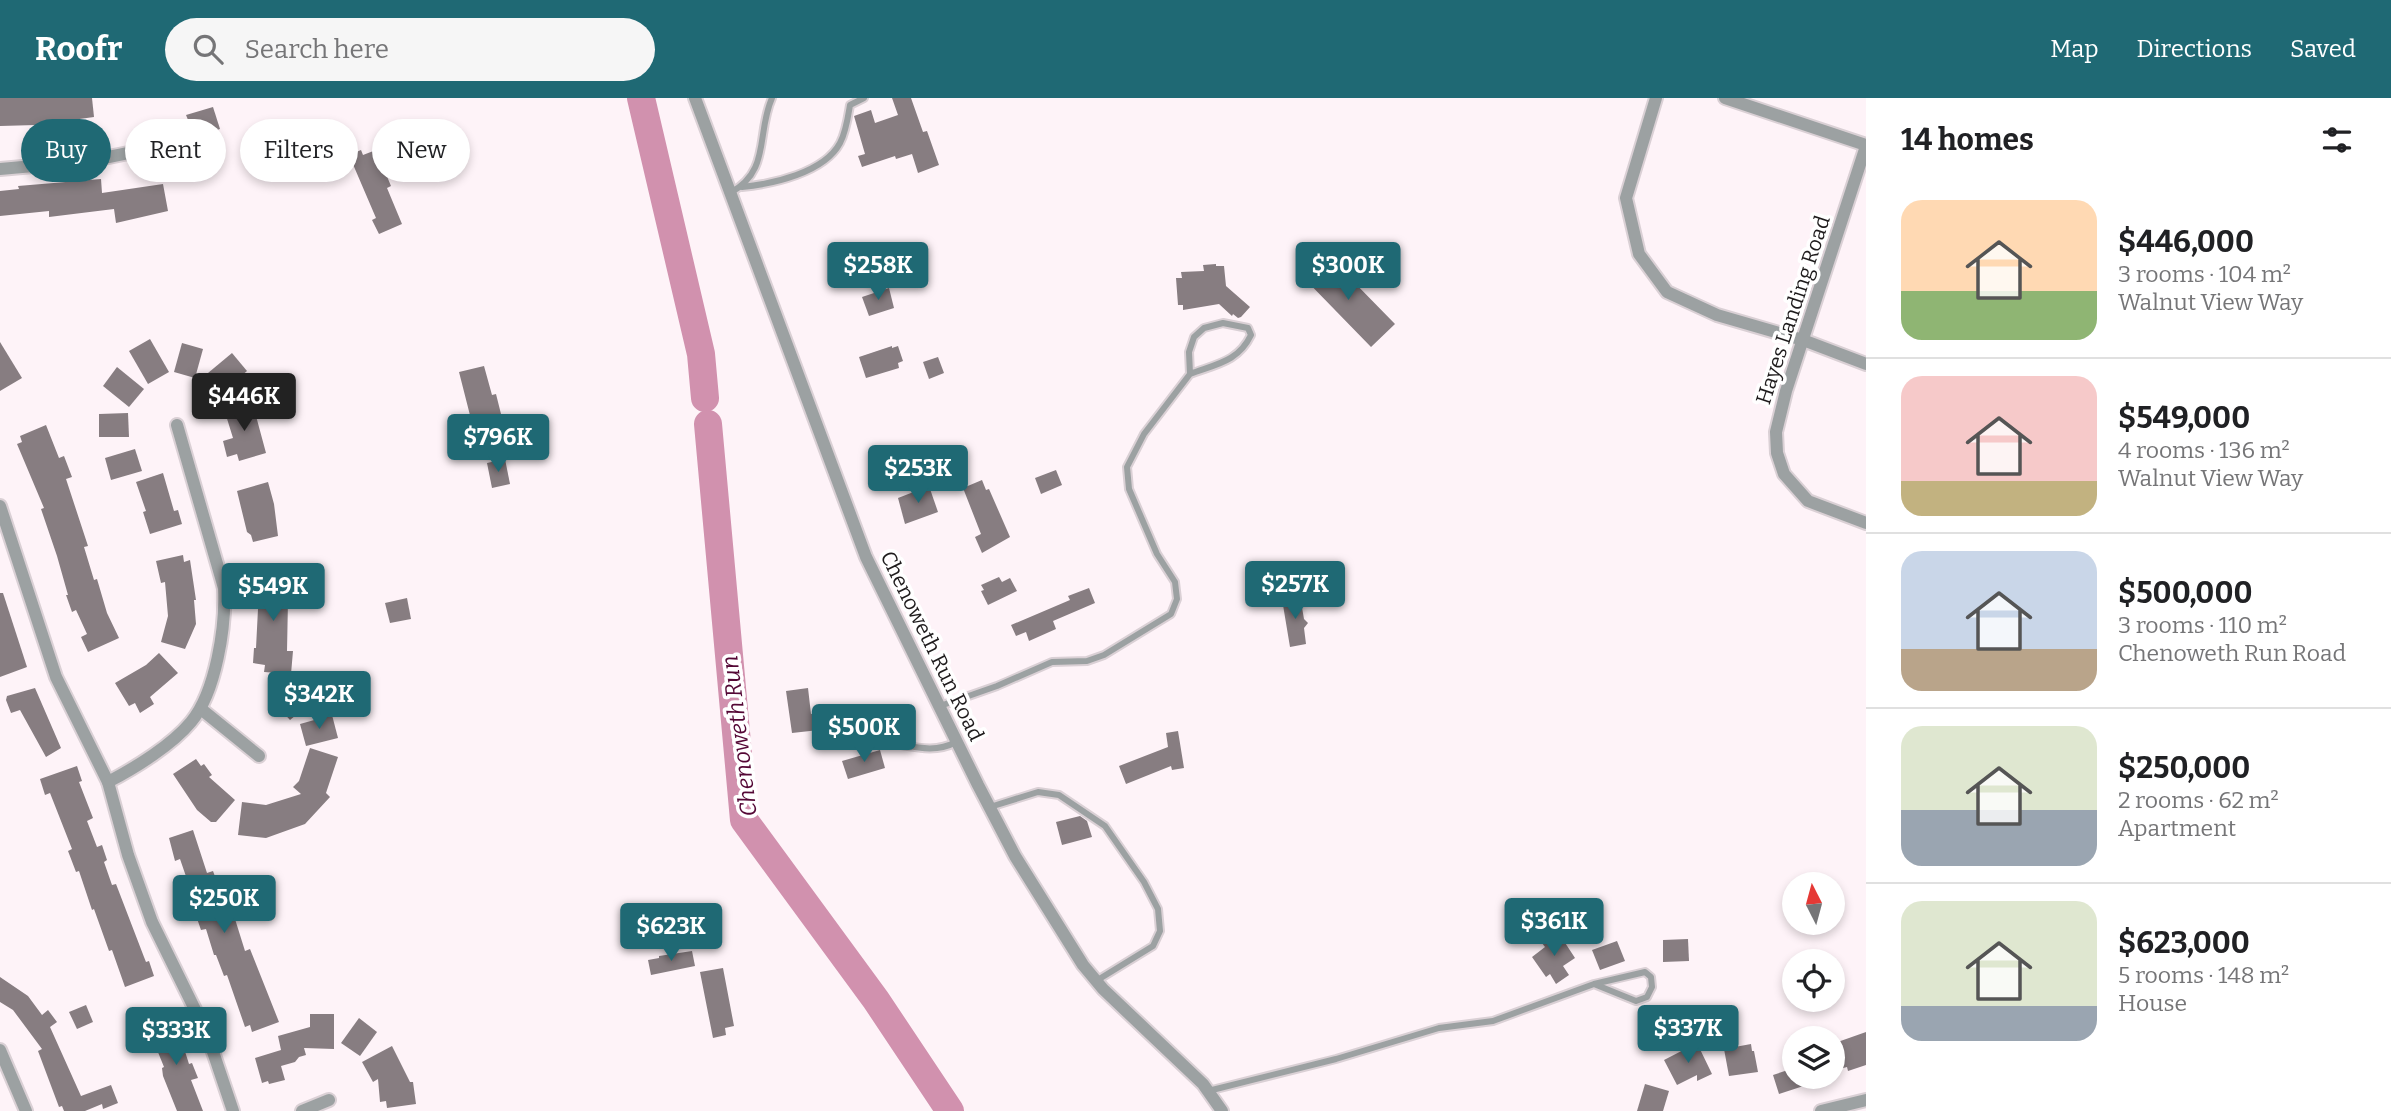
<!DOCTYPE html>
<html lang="en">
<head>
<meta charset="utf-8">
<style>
	:root { --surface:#fff; --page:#f6f6f6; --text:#202124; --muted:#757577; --line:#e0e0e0; --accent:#1f6974 }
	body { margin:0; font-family:Bitter,serif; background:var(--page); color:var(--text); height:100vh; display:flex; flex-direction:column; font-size:26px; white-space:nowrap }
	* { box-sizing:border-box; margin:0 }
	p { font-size:23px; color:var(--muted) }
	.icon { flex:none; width:38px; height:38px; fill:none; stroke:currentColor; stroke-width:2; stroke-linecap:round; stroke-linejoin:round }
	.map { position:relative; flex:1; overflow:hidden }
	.drawer { display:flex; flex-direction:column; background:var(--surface); width:525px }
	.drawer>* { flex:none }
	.guide { position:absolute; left:21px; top:21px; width:665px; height:63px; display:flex; gap:14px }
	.needle { width:46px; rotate:354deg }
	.controls { position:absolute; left:1782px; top:774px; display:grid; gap:14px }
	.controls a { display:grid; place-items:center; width:63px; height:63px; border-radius:50%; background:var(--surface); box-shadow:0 4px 10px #0003; font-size:35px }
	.price { position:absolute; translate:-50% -60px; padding:0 16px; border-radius:7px; background:var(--accent); color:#fff; font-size:23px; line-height:46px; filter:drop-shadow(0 2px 4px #0008) }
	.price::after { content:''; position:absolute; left:50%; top:42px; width:21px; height:16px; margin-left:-10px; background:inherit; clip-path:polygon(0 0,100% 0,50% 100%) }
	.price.on { background:#222; color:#fff }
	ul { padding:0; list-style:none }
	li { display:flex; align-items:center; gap:21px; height:175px; padding:0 35px }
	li+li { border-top:2px solid var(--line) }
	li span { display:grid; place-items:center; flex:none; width:196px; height:140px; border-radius:21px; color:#555 }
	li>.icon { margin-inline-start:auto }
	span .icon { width:84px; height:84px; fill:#fffc; stroke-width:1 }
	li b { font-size:30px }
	h2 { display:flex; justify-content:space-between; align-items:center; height:84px; padding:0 35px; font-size:30px }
	.chip { padding:0 24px; border-radius:32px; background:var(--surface); box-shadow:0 4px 10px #0003; font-size:24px; line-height:63px }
	.chip.on { background:var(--accent); color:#fff }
	header { display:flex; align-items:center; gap:42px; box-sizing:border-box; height:98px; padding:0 35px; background:var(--accent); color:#fff }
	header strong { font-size:33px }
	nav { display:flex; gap:38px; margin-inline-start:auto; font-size:24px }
	.search { width:490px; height:63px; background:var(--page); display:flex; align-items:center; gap:18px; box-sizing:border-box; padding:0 24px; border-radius:38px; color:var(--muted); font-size:26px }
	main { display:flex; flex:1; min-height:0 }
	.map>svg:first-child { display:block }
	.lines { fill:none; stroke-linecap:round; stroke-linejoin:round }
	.river { stroke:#d191ae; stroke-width:28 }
	.building { fill:#877d81 }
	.lane-casing { stroke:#dad0d5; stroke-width:10 }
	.street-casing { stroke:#dad0d5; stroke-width:16 }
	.lane { stroke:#9ca1a2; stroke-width:6 }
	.street { stroke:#9ca1a2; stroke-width:12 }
	.labels { text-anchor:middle; stroke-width:7; stroke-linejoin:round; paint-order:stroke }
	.street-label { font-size:21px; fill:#1e1b1c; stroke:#fff }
	.water-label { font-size:23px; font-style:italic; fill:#540735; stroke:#fff }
</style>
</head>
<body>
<header>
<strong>Roofr</strong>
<div class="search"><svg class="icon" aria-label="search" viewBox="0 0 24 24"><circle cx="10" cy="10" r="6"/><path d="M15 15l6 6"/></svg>Search here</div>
<nav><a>Map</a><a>Directions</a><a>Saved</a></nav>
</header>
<main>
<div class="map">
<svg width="1866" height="1013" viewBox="0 0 1866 1013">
	<rect width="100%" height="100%" fill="#fef3f8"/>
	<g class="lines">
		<!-- river -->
		<g class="river">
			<path d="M641 0 701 256 705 300"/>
			<path d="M708 326 744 722 876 902 950 1013"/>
		</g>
	</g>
	<!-- building -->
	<g class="building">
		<path d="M0 0H92L94 19 36 27 0 28Z"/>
		<path d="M892 0H911L923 34 927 33 939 67 918 75 912 56 896 61 895 58 862 69 858 58 865 56 854 18 871 12 875 25 898 17Z"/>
		<path d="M213 9 220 31 195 39 186 17Z"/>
		<path d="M361 52 363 57 376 52 391 88 387 90 402 126 379 136 372 122 376 120 349 57Z"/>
		<path d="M101 81 102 95 163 86 168 113 116 125 114 111 49 119V113L0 118V93L19 91 18 88Z"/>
		<path d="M921 154 926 167 905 176 900 163Z"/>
		<path d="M1314 158 1340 185 1348 178 1395 226 1371 249 1298 174Z"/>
		<path d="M1216 166V168H1224L1226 188 1250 209 1241 219 1238 220 1233 216 1232 218 1219 206 1183 212V207H1178L1176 180H1182L1181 174 1204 173 1203 167Z"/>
		<path d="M889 190 894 210 869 218 862 199Z"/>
		<path d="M150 241 169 274 148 286 129 253Z"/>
		<path d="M0 244 22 280 0 293Z"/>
		<path d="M182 245 203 251 195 280 174 274Z"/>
		<path d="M892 248V250L898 248 903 263 898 265 899 270 866 280 859 259Z"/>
		<path d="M232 255 247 273 217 298 202 280Z"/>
		<path d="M938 259 944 275 929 281 923 264Z"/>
		<path d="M484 268 492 297 496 296 501 316 493 318 496 327 474 333 459 274Z"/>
		<path d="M117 269 144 291 129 309 103 288Z"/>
		<path d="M252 303 266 355 239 363 237 356 227 359 223 343 233 340 224 311Z"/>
		<path d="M128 315 129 339H99V316Z"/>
		<path d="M46 327 59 360 64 358 72 379 66 381 88 448 84 449 94 482 97 481 107 515 119 540 88 554 81 539 87 536 76 512 72 514 66 497H68L57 458 41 411 44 410 17 346 22 344 20 338Z"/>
		<path d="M135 351 142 373 111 382 105 360Z"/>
		<path d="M505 361 510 386 492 390 487 365Z"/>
		<path d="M1056 372 1062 387 1041 396 1035 380Z"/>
		<path d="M163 375 174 413 178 412 182 426 150 436 143 414 146 413 136 384Z"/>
		<path d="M982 382 986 392 989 391 1010 439 982 455 975 439 981 436 963 390Z"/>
		<path d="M268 384 274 406 278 438 253 444 251 437 247 434 237 393Z"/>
		<path d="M929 388 938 414 905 426 898 400Z"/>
		<path d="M183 457 184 464 190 462 196 502H194L196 526 185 551 161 544 168 518 165 484 161 485 156 463Z"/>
		<path d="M275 471V475L287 474 289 489H287L288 502 287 553H293L291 576 264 574 265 567 253 565 254 550H256L258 511H262L256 473Z"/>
		<path d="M999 479 1002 484 1010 480 1017 493 988 507 981 493 984 492 981 487Z"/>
		<path d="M1089 490 1095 505 1053 523 1056 531 1029 543 1026 534 1016 538 1011 527 1070 502 1068 498Z"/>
		<path d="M0 495H3L27 569 0 579Z"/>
		<path d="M1300 498 1304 521 1308 525 1304 530 1306 546 1290 549 1282 501Z"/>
		<path d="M407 500 411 521 390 525 385 505Z"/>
		<path d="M159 555 178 575 150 599 154 606 140 615 135 605 129 608 115 585 146 567Z"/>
		<path d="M297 585 313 603 290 622 279 610 283 607 278 602Z"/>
		<path d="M35 590 61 650 46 659 20 612 11 615 6 602 7 598Z"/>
		<path d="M808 590 811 616 817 615 819 632 792 635 786 593Z"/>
		<path d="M332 617 338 640 306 648 300 626Z"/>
		<path d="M1178 633 1184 670 1172 672 1171 668 1126 686 1119 668 1168 649 1166 635Z"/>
		<path d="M310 650 338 659 326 695 330 699 305 726 266 740 238 737 242 704 266 707 301 696 293 689 299 683Z"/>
		<path d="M880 652 885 670 848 681 842 663Z"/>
		<path d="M196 661 201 668 204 666 212 677 209 679 235 702 216 724H211L197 712 173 676Z"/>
		<path d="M77 668 82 683 79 684 93 720 87 723 97 749 102 747 107 762 104 764 112 787 116 786 144 859 146 864 149 863 154 878 125 889 112 852 109 853 94 811 92 812 79 773 76 774 68 753 72 751 50 695 45 697 40 681Z"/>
		<path d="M1080 718 1087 723 1092 739 1062 747 1056 724Z"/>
		<path d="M193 732 207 775 213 773 226 809 233 806 238 820 235 821 245 853 250 851 279 924 252 934 250 927 245 929 227 877 224 878 216 857H214L206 831 201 832 192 806 189 807 184 792 190 790 180 761 175 763 169 740Z"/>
		<path d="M1558 834 1575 860 1563 868 1569 877 1556 886 1550 876 1546 879 1532 859 1545 849 1542 845Z"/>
		<path d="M1688 841 1689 863 1663 864V842Z"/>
		<path d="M1617 843 1625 863 1600 872 1592 852Z"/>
		<path d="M692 853 695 868 651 877 648 862 659 860V858Z"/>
		<path d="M723 870 734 928 725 930 726 937 713 940 700 874Z"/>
		<path d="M0 879 28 898 42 917 48 912 57 924 50 929 81 998 111 987 118 1005 103 1011 102 1006 85 1013H64L62 1008 59 1009 38 953 42 951 13 912 0 904Z"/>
		<path d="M86 907 93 924 77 931 69 914Z"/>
		<path d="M310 916H334V951L304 950 306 957 299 959 295 964 281 968 285 982 269 986 268 983 262 985 255 960 281 952 278 938 310 929Z"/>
		<path d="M359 920 377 934 360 958 341 945Z"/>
		<path d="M175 922 189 966 192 965 198 980 191 982 203 1013H177L163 978 162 970 164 969 149 932Z"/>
		<path d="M1866 934V967L1848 973 1847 969 1832 973V946Z"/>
		<path d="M1697 945 1712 976 1697 983V977L1677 987 1664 962Z"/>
		<path d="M1751 946 1752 953H1754L1758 974 1729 978 1724 951Z"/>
		<path d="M392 948 410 984H413L416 1006 387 1010 386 1003 380 1004 378 981 373 984 362 964Z"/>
		<path d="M1794 970V978H1824L1825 981 1779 996 1773 977Z"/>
		<path d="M1645 986 1669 993 1663 1013H1637Z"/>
	</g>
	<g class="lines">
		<defs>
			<g id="lane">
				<path d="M742 89C772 86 824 75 840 45 846 34 848 19 850 7L864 0"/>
				<path d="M730 95C771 73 756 36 772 0"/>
				<path d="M940 608 997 588 1052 564 1087 563 1104 557 1171 516 1177 501 1175 484 1157 456 1129 391 1127 369 1144 336 1190 276 1189 254 1194 239 1204 230 1223 225 1248 230 1251 237C1238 264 1216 266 1190 276"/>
				<path d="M848 644C862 643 875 643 888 645 912 648 934 656 956 644"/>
				<path d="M990 709 1038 694 1059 697 1105 728 1144 784 1158 811 1160 833 1153 848 1096 883"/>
				<path d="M1208 993 1336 961 1439 930 1493 923 1594 886 1645 874 1651 879 1652 889 1647 899 1636 903 1594 886"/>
			</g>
			<g id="street">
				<path d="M695 0 866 459 978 687 1015 758 1083 867 1103 891 1203 986 1222 1013"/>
				<path d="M1656 0 1626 100 1639 156 1667 194 1717 217 1803 242 1866 266"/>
				<path d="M1725 0 1866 47"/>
				<path d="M1866 48 1786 293 1776 334 1777 355 1784 376 1808 403 1866 425"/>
				<path d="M0 71 89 63 148 51"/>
				<path d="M0 408 56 579 108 684 128 757 152 824 207 936 233 1013"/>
				<path d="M201 611 259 658"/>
				<path d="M108 684C135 670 172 647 191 624 216 594 226 528 224 490L177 327"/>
				<path d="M0 952 26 1013"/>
				<path d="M302 1013 329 1002"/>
				<path d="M1821 1013 1866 1002"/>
			</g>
		</defs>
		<!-- lane casing -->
		<use href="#lane" class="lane-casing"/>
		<!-- street casing -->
		<use href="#street" class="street-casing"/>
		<!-- lane -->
		<use href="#lane" class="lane"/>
		<!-- street -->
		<use href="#street" class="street"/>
	</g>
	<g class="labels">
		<!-- street labels -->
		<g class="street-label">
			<text transform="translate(1793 212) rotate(-72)" y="7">Hayes Landing Road</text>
			<text transform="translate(932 548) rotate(64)" y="7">Chenoweth Run Road</text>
		</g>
		<!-- water labels -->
		<g class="water-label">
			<text transform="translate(739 638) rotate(-97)" y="8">Chenoweth Run</text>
		</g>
	</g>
</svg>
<div class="controls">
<a><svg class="needle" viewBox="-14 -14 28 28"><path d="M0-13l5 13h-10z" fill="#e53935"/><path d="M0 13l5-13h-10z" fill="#757577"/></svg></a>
<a><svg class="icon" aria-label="locate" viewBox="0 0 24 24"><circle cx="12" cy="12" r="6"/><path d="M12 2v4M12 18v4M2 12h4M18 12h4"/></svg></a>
<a><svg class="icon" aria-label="layers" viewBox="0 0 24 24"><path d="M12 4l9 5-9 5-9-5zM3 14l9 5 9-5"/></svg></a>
</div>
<b class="price" style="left:878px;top:204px">$258K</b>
<b class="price" style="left:1348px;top:204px">$300K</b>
<b class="price on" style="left:244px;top:335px">$446K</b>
<b class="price" style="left:498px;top:376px">$796K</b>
<b class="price" style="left:918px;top:407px">$253K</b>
<b class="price" style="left:1295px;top:523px">$257K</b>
<b class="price" style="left:273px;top:525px">$549K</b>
<b class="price" style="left:319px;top:633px">$342K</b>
<b class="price" style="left:864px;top:666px">$500K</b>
<b class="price" style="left:224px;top:837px">$250K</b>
<b class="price" style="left:1554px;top:860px">$361K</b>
<b class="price" style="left:671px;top:865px">$623K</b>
<b class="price" style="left:1688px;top:967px">$337K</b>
<b class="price" style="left:176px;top:969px">$333K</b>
<div class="guide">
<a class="chip on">Buy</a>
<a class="chip">Rent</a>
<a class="chip">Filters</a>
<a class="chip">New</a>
</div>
</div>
<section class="drawer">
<h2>14 homes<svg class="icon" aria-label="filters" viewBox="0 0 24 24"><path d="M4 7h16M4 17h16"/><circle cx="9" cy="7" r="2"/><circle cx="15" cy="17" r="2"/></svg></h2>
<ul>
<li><span style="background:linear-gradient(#ffd9b3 65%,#8fb573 0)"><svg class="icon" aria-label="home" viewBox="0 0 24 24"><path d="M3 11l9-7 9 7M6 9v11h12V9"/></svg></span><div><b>$446,000</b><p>3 rooms · 104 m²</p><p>Walnut View Way</p></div></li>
<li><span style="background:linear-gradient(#f6c9c9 75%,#c2b280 0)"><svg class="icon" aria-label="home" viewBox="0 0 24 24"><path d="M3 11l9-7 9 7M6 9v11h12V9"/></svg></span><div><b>$549,000</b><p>4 rooms · 136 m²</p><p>Walnut View Way</p></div></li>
<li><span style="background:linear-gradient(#c9d6e8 70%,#b9a48a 0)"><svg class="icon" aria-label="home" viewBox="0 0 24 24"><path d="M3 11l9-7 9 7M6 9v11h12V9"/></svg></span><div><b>$500,000</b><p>3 rooms · 110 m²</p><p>Chenoweth Run Road</p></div></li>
<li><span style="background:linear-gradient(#dfe7d0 60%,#9aa5b1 0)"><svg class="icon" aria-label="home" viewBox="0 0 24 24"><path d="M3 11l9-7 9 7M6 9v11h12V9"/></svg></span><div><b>$250,000</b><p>2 rooms · 62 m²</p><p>Apartment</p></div></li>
<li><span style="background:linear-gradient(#dfe7d0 75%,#9aa5b1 0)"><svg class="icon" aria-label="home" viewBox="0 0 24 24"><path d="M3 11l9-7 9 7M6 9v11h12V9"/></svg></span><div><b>$623,000</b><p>5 rooms · 148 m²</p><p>House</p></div></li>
</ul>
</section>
</main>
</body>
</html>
